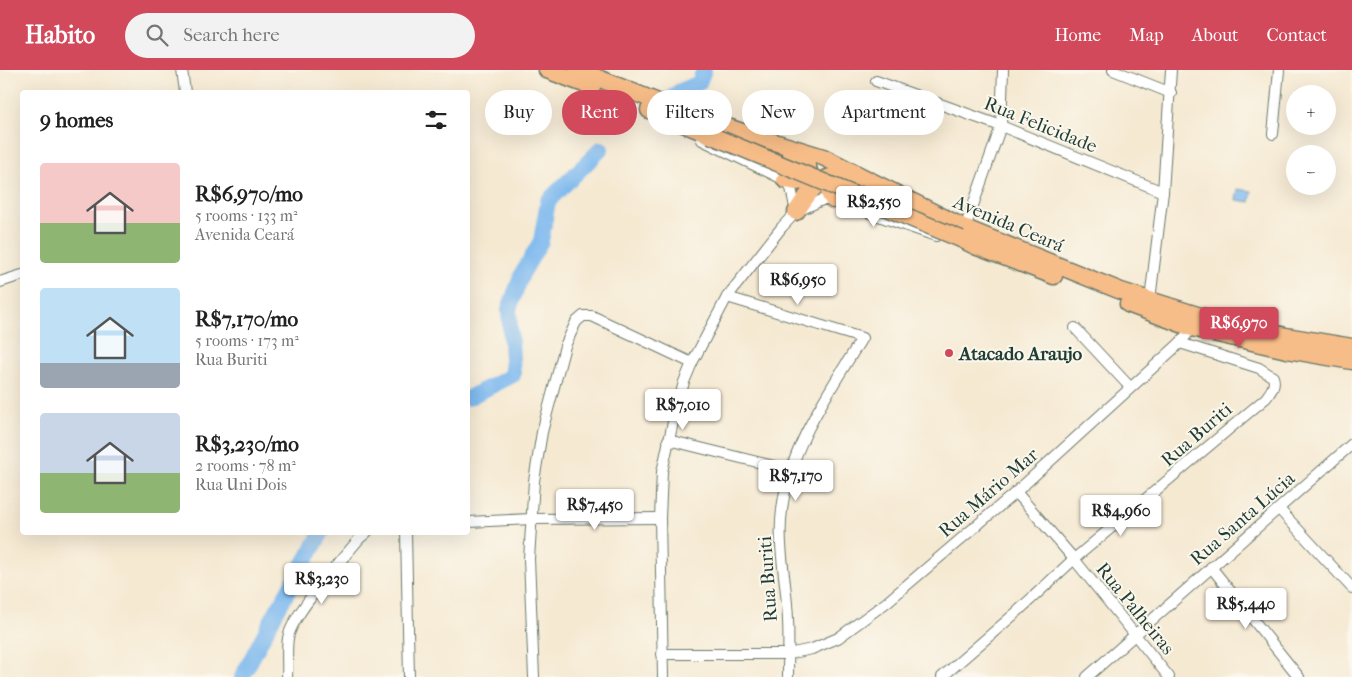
<!DOCTYPE html>
<html lang="en">
<head>
<meta charset="utf-8">
<style>
	:root { --surface:#fff; --page:#f2f2f2; --text:#222; --muted:#767676; --accent:#d1495b }
	body { margin:0; font-family:"IM FELL French Canon",serif; background:var(--page); color:var(--text); height:100vh; display:flex; flex-direction:column; font-size:19px; white-space:nowrap }
	* { box-sizing:border-box; margin:0 }
	p { font-size:16px; color:var(--muted) }
	.icon { flex:none; width:28px; height:28px; fill:none; stroke:currentColor; stroke-width:2; stroke-linecap:round; stroke-linejoin:round }
	.map { position:relative; flex:1; overflow:hidden }
	.details { position:absolute; left:20px; top:20px; width:450px; height:445px; display:flex; flex-direction:column; background:var(--surface); border-radius:5px; box-shadow:0 5px 20px #0002 }
	.details>* { flex:none }
	.top-card { position:absolute; left:485px; top:20px; width:475px; height:45px; display:flex; gap:10px }
	.fabs { position:absolute; left:1286px; top:15px; display:grid; gap:10px }
	.fabs a { display:grid; place-items:center; width:50px; height:50px; border-radius:50%; background:var(--surface); box-shadow:0 5px 20px #0002; font-size:25px }
	.price { position:absolute; translate:-50% -42px; padding:0 11px; border-radius:5px; background:#fff; color:#222; font-size:16px; line-height:32px; filter:drop-shadow(0 1px 2px #0008) }
	.price::after { content:''; position:absolute; left:50%; top:30px; width:15px; height:11px; margin-left:-8px; background:inherit; clip-path:polygon(0 0,100% 0,50% 100%) }
	.price.active { background:var(--accent); color:#fff }
	ul { padding:0; list-style:none }
	li { display:flex; align-items:center; gap:15px; height:125px; padding:0 20px }
	li span { display:grid; place-items:center; flex:none; width:140px; height:100px; border-radius:5px; color:#555 }
	li>.icon { margin-inline-start:auto }
	span .icon { width:60px; height:60px; fill:#fffc; stroke-width:1 }
	li b { font-size:21px }
	h2 { display:flex; justify-content:space-between; align-items:center; height:60px; padding:0 20px; font-size:21px }
	.pill { padding:0 18px; border-radius:22px; background:var(--surface); box-shadow:0 5px 20px #0002; font-size:18px; line-height:45px }
	.pill.active { background:var(--accent); color:#fff }
	header { display:flex; align-items:center; gap:30px; box-sizing:border-box; height:70px; padding:0 25px; background:var(--accent); color:#fff }
	header strong { font-size:24px }
	nav { display:flex; gap:28px; margin-inline-start:auto; font-size:18px }
	.search { width:350px; height:45px; background:var(--page); display:flex; align-items:center; gap:12px; box-sizing:border-box; padding:0 18px; border-radius:28px; color:var(--muted); font-size:19px }
	.map>svg:first-child { display:block }
	.water { fill:#7cb8ee; stroke:#4e7a91 }
	.lines { fill:none; stroke-linecap:round; stroke-linejoin:round }
	.river { stroke:#7cb8ee; stroke-width:16 }
	.minor-casing { stroke:#6a796b; stroke-width:12 }
	.primary-casing { stroke:#6a796b; stroke-width:19 }
	.minor { stroke:#fff; stroke-width:10 }
	.primary { stroke:#f7bd88; stroke-width:16 }
	.primary-bridge-casing { stroke:#6a796b; stroke-width:19; stroke-linecap:butt }
	.primary-bridge { stroke:#f7bd88; stroke-width:16 }
	.poi-dot { fill:#d1495b; stroke:#fbf7ec; stroke-width:2 }
	.labels { text-anchor:middle; stroke-width:4; stroke-linejoin:round; paint-order:stroke }
	.street-label { font-size:19px; fill:#1f3d34; stroke:#fbf7ec }
	.poi-label { font-size:19px; font-weight:bold; fill:#1f3d34; stroke:#fbf7ec; text-anchor:start }
</style>
</head>
<body>
<header>
<strong>Habito</strong>
<div class="search"><svg class="icon" aria-label="search" viewBox="0 0 24 24"><circle cx="10" cy="10" r="6"/><path d="M15 15l6 6"/></svg>Search here</div>
<nav><a>Home</a><a>Map</a><a>About</a><a>Contact</a></nav>
</header>
<div class="map">
<svg width="1352" height="607" viewBox="0 0 1352 607">
	<rect width="100%" height="100%" fill="#fbf7ec"/>
	<filter id="ink" filterUnits="userSpaceOnUse"><feTurbulence type="fractalNoise" baseFrequency=".02" numOctaves="2"/><feDisplacementMap in="SourceGraphic" scale="10" xChannelSelector="R" yChannelSelector="G"/><feConvolveMatrix kernelMatrix="1 2 1 2 8 2 1 2 1" color-interpolation-filters="sRGB"/></filter>
	<filter id="wash" filterUnits="userSpaceOnUse"><feTurbulence type="fractalNoise" baseFrequency=".0096" numOctaves="4" result="noise"/><feDisplacementMap in="SourceGraphic" scale="20" xChannelSelector="R" yChannelSelector="G"/><feGaussianBlur stdDeviation="1.12" result="paint"/><feColorMatrix in="noise" values="0 0 0 0 0 0 0 0 0 0 0 0 0 0 0 0 0 1.4 0 .05"/><feComposite in="paint" operator="in"/></filter>
	<g filter="url(#wash)">
		<rect width="100%" height="100%" fill="#f5e9d2"/>
		<!-- water -->
		<path class="water" d="M1238 119 1252 121 1250 132 1236 130Z"/>
		<g class="lines">
			<!-- river -->
			<g class="river">
				<path d="M664 34 680 21 699 13 704 0"/>
				<path d="M468 328 513 305 509 239 522 204 541 171 548 131 601 79"/>
				<path d="M242 607 276 542 322 462"/>
			</g>
		</g>
	</g>
	<g filter="url(#ink)">
		<g class="lines">
			<defs>
				<g id="minor">
					<path d="M182 0 185 22"/>
					<path d="M1113 0 1171 23"/>
					<path d="M876 11 1001 56 1163 122"/>
					<path d="M1273 64 1279 0"/>
					<path d="M702 70 785 110 791 118 796 142"/>
					<path d="M965 158 1001 56 1003 0"/>
					<path d="M0 212 22 205"/>
					<path d="M727 227 862 268C830 321 789 377 782 440 777 476 787 513 788 550 789 569 788 588 788 607"/>
					<path d="M1150 230 1163 122 1171 0"/>
					<path d="M1075 258 1130 317"/>
					<path d="M668 370 790 400"/>
					<path d="M1016 422 1074 489 1169 607"/>
					<path d="M1279 439 1352 518"/>
					<path d="M468 452 531 449 660 448"/>
					<path d="M406 462 409 607"/>
					<path d="M1211 497 1299 607"/>
					<path d="M662 584H788L812 579 838 568 887 532 1016 422 1180 273 1192 258"/>
					<path d="M287 607C288 595 286 580 288 568 292 544 342 490 359 469L367 462"/>
					<path d="M534 607 529 489 534 411 542 362 565 276 576 252 583 246H592L692 293"/>
					<path d="M663 607 660 448 662 402 673 352 684 312 692 293 727 227 782 157 796 142 822 130H833L936 166"/>
					<path d="M942 607 1018 541 1074 489 1266 328C1271 321 1276 315 1273 307L1259 298 1180 273"/>
					<path d="M1087 607 1352 374"/>
				</g>
				<g id="primary">
					<path d="M547 0 592 17"/>
					<path d="M578 0 668 36 748 64 823 87 965 158 1121 221 1210 249 1286 266 1352 277"/>
					<path d="M649 40 710 65"/>
					<path d="M785 110 796 112 805 111C816 98 801 88 790 83"/>
					<path d="M833 130C825 119 829 116 836 106"/>
					<path d="M796 142C813 117 823 98 856 109"/>
					<path d="M961 169 975 176 1054 206"/>
					<path d="M1128 234 1192 258 1287 280 1352 291"/>
				</g>
			</defs>
			<!-- minor casing -->
			<use href="#minor" class="minor-casing"/>
			<!-- primary casing -->
			<use href="#primary" class="primary-casing"/>
			<!-- minor -->
			<use href="#minor" class="minor"/>
			<!-- primary -->
			<use href="#primary" class="primary"/>
			<defs>
				<path id="primary-bridge" d="M710 65 961 169"/>
			</defs>
			<!-- primary-bridge casing -->
			<use href="#primary-bridge" class="primary-bridge-casing"/>
			<!-- primary-bridge -->
			<use href="#primary-bridge" class="primary-bridge"/>
		</g>
	</g>
	<!-- markers -->
	<circle class="poi-dot" cx="949" cy="283" r="5"/>
	<g class="labels">
		<!-- street labels -->
		<g class="street-label">
			<text transform="translate(1041 54) rotate(22)" y="7">Rua Felicidade</text>
			<text transform="translate(1009 153) rotate(23)" y="7">Avenida Ceará</text>
			<text transform="translate(1196 364) rotate(-41)" y="7">Rua Buriti</text>
			<text transform="translate(988 422) rotate(-41)" y="7">Rua Mário Mar</text>
			<text transform="translate(1242 448) rotate(-41)" y="7">Rua Santa Lúcia</text>
			<text transform="translate(767 509) rotate(-94)" y="7">Rua Buriti</text>
			<text transform="translate(1136 538) rotate(51)" y="7">Rua Palheiras</text>
		</g>
		<!-- poi labels -->
		<g class="poi-label">
			<text x="959" y="290">Atacado Araujo</text>
		</g>
	</g>
</svg>
<div class="fabs">
<a>+</a>
<a>−</a>
</div>
<b class="price" style="left:874px;top:158px">R$2,550</b>
<b class="price" style="left:798px;top:236px">R$6,950</b>
<b class="price active" style="left:1239px;top:279px">R$6,970</b>
<b class="price" style="left:683px;top:361px">R$7,010</b>
<b class="price" style="left:796px;top:432px">R$7,170</b>
<b class="price" style="left:595px;top:461px">R$7,450</b>
<b class="price" style="left:1121px;top:467px">R$4,960</b>
<b class="price" style="left:322px;top:535px">R$3,230</b>
<b class="price" style="left:1246px;top:560px">R$5,440</b>
<div class="top-card">
<a class="pill">Buy</a>
<a class="pill active">Rent</a>
<a class="pill">Filters</a>
<a class="pill">New</a>
<a class="pill">Apartment</a>
</div>
<section class="details">
<h2>9 homes<svg class="icon" aria-label="filters" viewBox="0 0 24 24"><path d="M4 7h16M4 17h16"/><circle cx="9" cy="7" r="2"/><circle cx="15" cy="17" r="2"/></svg></h2>
<ul>
<li><span style="background:linear-gradient(#f6c9c9 60%,#8fb573 0)"><svg class="icon" aria-label="home" viewBox="0 0 24 24"><path d="M3 11l9-7 9 7M6 9v11h12V9"/></svg></span><div><b>R$6,970/mo</b><p>5 rooms · 133 m²</p><p>Avenida Ceará</p></div></li>
<li><span style="background:linear-gradient(#bfe0f5 75%,#9aa5b1 0)"><svg class="icon" aria-label="home" viewBox="0 0 24 24"><path d="M3 11l9-7 9 7M6 9v11h12V9"/></svg></span><div><b>R$7,170/mo</b><p>5 rooms · 173 m²</p><p>Rua Buriti</p></div></li>
<li><span style="background:linear-gradient(#c9d6e8 60%,#8fb573 0)"><svg class="icon" aria-label="home" viewBox="0 0 24 24"><path d="M3 11l9-7 9 7M6 9v11h12V9"/></svg></span><div><b>R$3,230/mo</b><p>2 rooms · 78 m²</p><p>Rua Uni Dois</p></div></li>
</ul>
</section>
</div>
</body>
</html>
